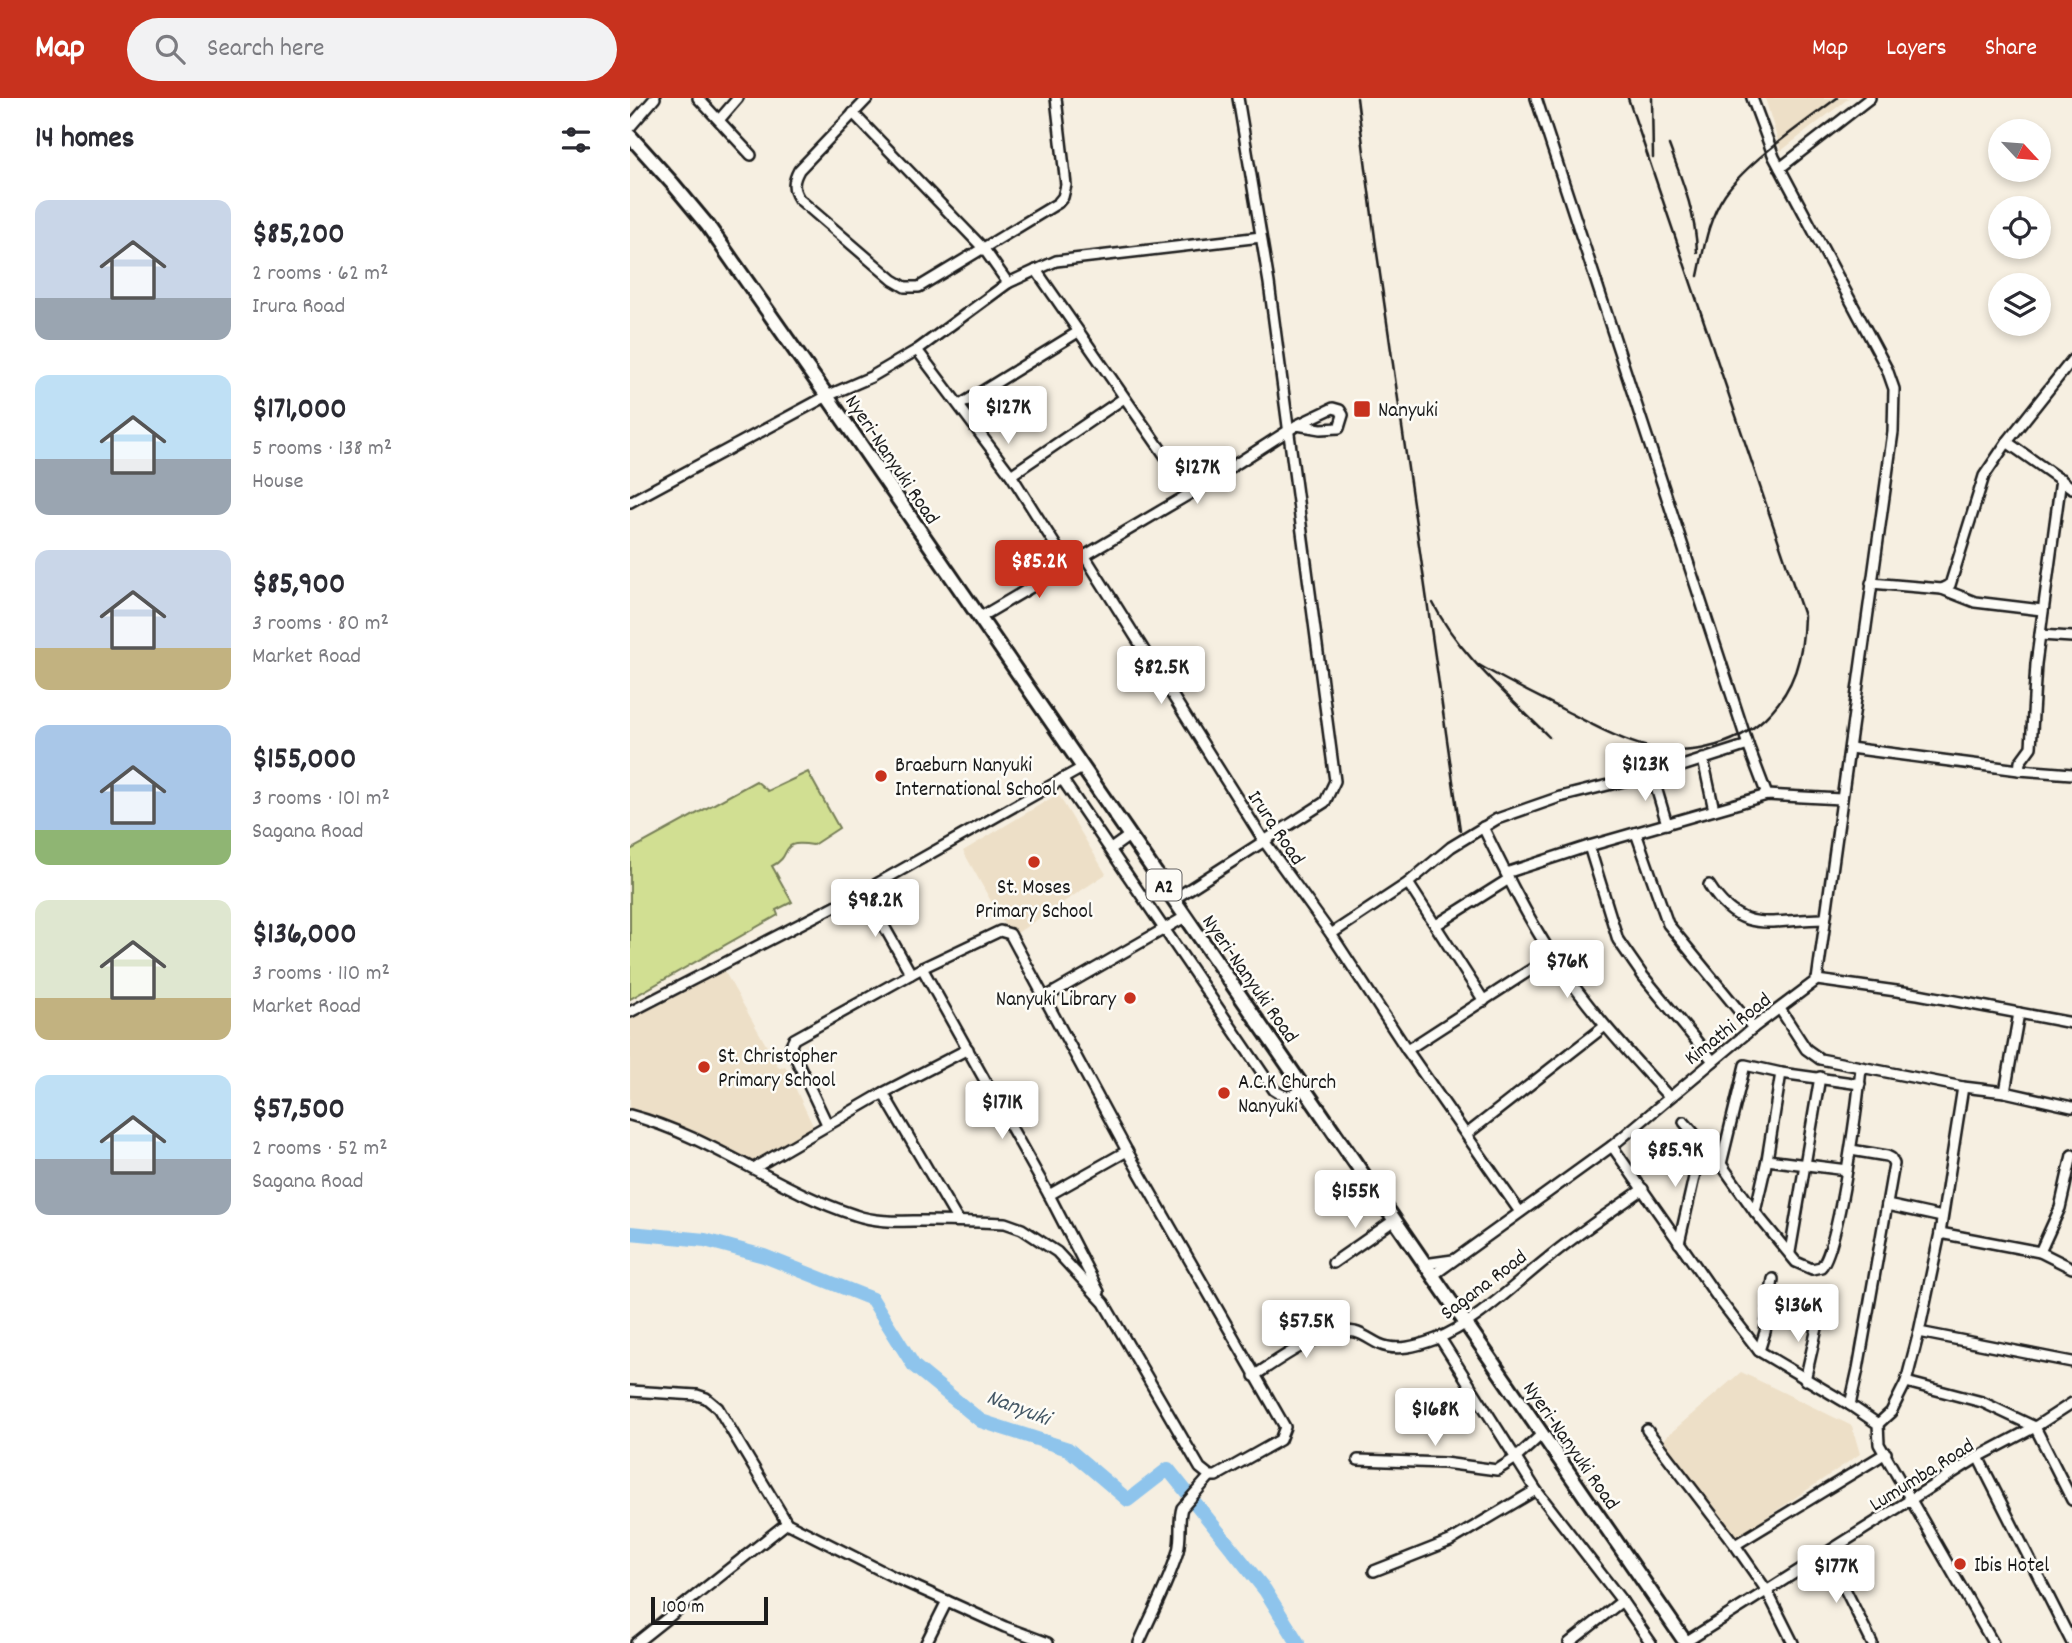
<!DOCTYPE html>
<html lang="en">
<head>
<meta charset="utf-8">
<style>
	:root { --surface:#fff; --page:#f2f2f3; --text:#2b2b33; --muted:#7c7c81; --accent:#c8321e }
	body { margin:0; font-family:Dekko,sans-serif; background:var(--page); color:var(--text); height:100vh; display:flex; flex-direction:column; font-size:26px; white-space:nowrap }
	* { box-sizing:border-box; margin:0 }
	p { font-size:23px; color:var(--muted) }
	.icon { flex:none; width:38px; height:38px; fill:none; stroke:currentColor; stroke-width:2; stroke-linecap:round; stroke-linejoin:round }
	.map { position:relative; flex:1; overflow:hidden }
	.drawer { display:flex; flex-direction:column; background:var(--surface); width:630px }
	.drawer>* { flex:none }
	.needle { width:46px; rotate:116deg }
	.controls { position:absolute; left:1358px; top:21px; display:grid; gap:14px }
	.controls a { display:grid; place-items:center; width:63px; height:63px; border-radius:50%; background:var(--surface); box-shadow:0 4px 10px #0003; font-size:35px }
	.scale { position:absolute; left:21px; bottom:18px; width:117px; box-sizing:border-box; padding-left:7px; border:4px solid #1c1c1c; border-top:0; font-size:19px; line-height:24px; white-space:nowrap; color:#1c1c1c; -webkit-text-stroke:5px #fdfcf7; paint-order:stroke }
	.price { position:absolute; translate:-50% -60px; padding:0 16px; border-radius:7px; background:#fff; color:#222; font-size:23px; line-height:46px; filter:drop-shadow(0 2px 4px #0008) }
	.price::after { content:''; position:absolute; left:50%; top:42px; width:21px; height:16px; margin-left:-10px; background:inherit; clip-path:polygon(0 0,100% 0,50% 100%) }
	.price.selected { background:var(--accent); color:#fff }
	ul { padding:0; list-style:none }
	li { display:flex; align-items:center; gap:21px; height:175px; padding:0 35px }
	li span { display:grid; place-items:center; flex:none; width:196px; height:140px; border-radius:14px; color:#555 }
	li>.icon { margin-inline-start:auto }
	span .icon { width:84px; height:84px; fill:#fffc; stroke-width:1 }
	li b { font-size:30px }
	h2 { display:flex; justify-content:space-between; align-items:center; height:84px; padding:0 35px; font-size:30px }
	header { display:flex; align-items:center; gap:42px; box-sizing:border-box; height:98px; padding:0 35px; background:var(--accent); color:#fff }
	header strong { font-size:33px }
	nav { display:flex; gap:38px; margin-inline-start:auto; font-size:24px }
	.search { width:490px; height:63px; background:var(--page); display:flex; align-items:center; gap:18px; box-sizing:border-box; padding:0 24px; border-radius:38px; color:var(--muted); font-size:26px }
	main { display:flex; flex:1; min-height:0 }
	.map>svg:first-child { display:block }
	.built { fill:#eddfc7 }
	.green { fill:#d1df92; stroke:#767e57; stroke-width:2 }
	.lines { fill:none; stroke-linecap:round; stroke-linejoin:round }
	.river { stroke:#8ec4ec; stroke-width:14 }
	.minor-casing { stroke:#1c1c1c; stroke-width:14 }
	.highway-casing { stroke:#1c1c1c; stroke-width:18 }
	.minor { stroke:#fdfcf7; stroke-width:9 }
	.highway { stroke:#fdfcf7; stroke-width:12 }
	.rail { stroke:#1c1c1c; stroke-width:2.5 }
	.poi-dot { fill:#c8321e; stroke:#fdfcf7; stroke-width:2.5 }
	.labels { text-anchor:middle; stroke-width:5; stroke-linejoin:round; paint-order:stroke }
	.shield { fill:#fdfcf7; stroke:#605f5e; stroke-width:2 }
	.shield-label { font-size:19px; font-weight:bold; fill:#1c1c1c }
	.poi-label { font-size:21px; fill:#1c1c1c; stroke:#fdfcf7; text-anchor:start }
	.street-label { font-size:21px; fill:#1c1c1c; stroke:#fdfcf7 }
	.water-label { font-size:23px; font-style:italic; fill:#445765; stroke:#fdfcf7 }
</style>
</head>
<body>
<header>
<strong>Map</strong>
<div class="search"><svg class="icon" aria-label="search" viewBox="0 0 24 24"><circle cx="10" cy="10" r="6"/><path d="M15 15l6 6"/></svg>Search here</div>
<nav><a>Map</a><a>Layers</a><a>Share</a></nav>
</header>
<main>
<section class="drawer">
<h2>14 homes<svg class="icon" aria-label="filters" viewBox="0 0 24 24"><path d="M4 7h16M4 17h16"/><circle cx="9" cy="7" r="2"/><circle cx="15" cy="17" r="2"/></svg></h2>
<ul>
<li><span style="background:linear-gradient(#c9d6e8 70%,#9aa5b1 0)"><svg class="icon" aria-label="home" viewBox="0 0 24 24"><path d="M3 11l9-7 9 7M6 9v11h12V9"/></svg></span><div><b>$85,200</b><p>2 rooms · 62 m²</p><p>Irura Road</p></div></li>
<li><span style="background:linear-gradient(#bfe0f5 60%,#9aa5b1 0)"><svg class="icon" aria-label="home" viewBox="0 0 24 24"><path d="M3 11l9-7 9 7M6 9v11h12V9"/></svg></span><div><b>$171,000</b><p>5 rooms · 138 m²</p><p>House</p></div></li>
<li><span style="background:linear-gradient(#c9d6e8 70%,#c2b280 0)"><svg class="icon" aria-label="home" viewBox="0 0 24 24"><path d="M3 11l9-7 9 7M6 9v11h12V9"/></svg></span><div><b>$85,900</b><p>3 rooms · 80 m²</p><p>Market Road</p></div></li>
<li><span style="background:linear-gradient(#a9c7e8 75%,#8fb573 0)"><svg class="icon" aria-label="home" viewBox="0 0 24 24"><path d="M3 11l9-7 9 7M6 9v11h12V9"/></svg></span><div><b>$155,000</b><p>3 rooms · 101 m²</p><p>Sagana Road</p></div></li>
<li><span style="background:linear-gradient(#dfe7d0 70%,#c2b280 0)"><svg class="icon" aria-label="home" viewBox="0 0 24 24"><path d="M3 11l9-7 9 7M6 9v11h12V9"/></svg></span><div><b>$136,000</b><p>3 rooms · 110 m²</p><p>Market Road</p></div></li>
<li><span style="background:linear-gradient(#bfe0f5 60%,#9aa5b1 0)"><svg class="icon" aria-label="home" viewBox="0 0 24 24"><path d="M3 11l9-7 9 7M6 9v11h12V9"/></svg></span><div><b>$57,500</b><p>2 rooms · 52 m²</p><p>Sagana Road</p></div></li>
</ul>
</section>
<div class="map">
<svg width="1442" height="1545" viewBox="0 0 1442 1545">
	<rect width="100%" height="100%" fill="#f6efe1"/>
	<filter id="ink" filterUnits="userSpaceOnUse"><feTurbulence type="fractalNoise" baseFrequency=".0143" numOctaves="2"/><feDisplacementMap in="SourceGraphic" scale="14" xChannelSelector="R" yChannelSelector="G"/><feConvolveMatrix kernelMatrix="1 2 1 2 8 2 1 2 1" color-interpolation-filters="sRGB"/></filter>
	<g filter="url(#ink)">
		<!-- built -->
		<g class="built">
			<path d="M1135 0H1219L1151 53Z"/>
			<path d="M428 696 476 776 381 839 333 753Z"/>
			<path d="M92 869 149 970 155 968 184 1030 115 1069 39 1033 0 1018V921Z"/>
			<path d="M1111 1274 1222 1328 1230 1356 1103 1442 1029 1345Z"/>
		</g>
		<!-- green -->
		<path class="green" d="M178 674 209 730 183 747C146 741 165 757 142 768L162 804 146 812 148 817 0 901V752L126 683 138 693Z"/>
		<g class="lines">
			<!-- river -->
			<path class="river" d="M0 1135 75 1142 134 1158 242 1201 284 1268 351 1323 438 1351 498 1402 538 1371 635 1492 668 1545"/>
			<defs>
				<g id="minor">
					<path d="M68 0 121 57"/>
					<path d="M238 0 169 72C163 83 162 90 169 101L263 182 275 189H289L428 105 433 99 436 87 426 0"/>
					<path d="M906 0 1118 647 1137 697"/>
					<path d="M1122 0 1144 59 1257 271 1264 291 1263 334 1187 882"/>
					<path d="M223 15 354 151 378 185"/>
					<path d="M89 22 108 0"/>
					<path d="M0 29 25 0"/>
					<path d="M1150 70 1240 0"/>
					<path d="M406 172 561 395"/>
					<path d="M287 252 381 377 438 467"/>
					<path d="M330 307 448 234"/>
					<path d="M1377 344 1442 390"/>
					<path d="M381 377 494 300"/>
					<path d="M0 404 197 298 241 279 287 252 378 185 426 163 631 139"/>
					<path d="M454 457 634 743 701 836 777 952 890 1114"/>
					<path d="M1241 485 1312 491 1320 487 1354 378 1377 344 1442 262"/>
					<path d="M1312 491 1345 504 1412 512"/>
					<path d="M349 520 561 395 667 327 703 310 710 312 713 317 709 330 691 331 667 327"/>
					<path d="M1410 537 1442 539"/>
					<path d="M1220 650 1389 672 1442 676"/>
					<path d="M1073 661 1084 712"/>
					<path d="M1389 672 1390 664 1401 649 1406 566 1431 381"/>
					<path d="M1022 676 1037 726"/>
					<path d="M432 681 644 992C657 1001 661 999 673 990"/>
					<path d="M853 729C874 772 896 817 922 857 956 909 998 954 1039 999"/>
					<path d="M1006 735 1038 826 1123 930"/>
					<path d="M959 748 988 842 1013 878 1083 963"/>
					<path d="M481 751 499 738"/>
					<path d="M876 775 959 748 1137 697 1211 701"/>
					<path d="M778 785 821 749 867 721 930 699 1046 670 1118 647"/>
					<path d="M1079 787C1112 839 1141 821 1194 821"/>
					<path d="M234 793 281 876"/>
					<path d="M544 801 695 704 705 683 639 185 608 0"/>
					<path d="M806 827 879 781"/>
					<path d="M701 836 778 785 854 903"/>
					<path d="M292 870 419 1097 469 1194"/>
					<path d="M414 900 555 819"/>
					<path d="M1150 911 1176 951 1190 961 1333 989 1375 994 1442 1009"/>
					<path d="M0 914 234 793 452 670"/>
					<path d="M777 952 922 858"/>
					<path d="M1375 994 1389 915"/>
					<path d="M253 995 328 1123"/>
					<path d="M0 1017C80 1038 147 1092 225 1117 248 1125 272 1123 295 1123 321 1123 348 1124 375 1125L392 1131 427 1154 474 1205 570 1370 580 1378H586L650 1342 655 1329 497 1053 380 836 370 833 292 870 164 941 161 947 162 952 197 1026"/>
					<path d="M1054 1024 1091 1066 1125 1114 1166 1164 1182 1171 1191 1169C1209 1151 1228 1001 1231 970"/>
					<path d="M837 1036 975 928"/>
					<path d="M982 1048 1088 1200 1129 1253 1220 1307 1248 1326 1249 1346 1363 1545"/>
					<path d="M1137 1062 1217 1072"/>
					<path d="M1091 1066 1115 967 1151 975 1230 986"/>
					<path d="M124 1070 253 995 338 951"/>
					<path d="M419 1097 497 1053"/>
					<path d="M1257 1107 1312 1119"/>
					<path d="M1125 1114 1137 1062 1151 975"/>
					<path d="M1310 1135 1410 1154 1442 1170"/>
					<path d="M1049 1145 1072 1044"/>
					<path d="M1160 1154 1190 979"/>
					<path d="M1410 1154 1430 1110 1442 1057"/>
					<path d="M703 1165 763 1123"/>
					<path d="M794 1166 823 1162"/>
					<path d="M802 1178 982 1048 1123 930 1187 882 1288 896 1442 925"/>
					<path d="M1289 1234 1442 1264"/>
					<path d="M810 1240 906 1392 992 1503 1021 1545"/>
					<path d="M1129 1253 1135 1234 1143 1181"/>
					<path d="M624 1278C648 1262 694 1228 725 1234 733 1236 741 1242 749 1246 767 1254 787 1248 806 1241 845 1226 885 1186 918 1160 948 1135 981 1114 1013 1091"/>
					<path d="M1175 1282 1190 1217"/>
					<path d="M1276 1284 1352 1304 1405 1329 1442 1402"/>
					<path d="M0 1293 67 1297 76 1300 88 1310 157 1425 266 1480 375 1529 418 1545"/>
					<path d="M1220 1307 1228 1271 1264 1066 1261 1060 1257 1058 1221 1052"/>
					<path d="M1248 1326 1261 1314 1276 1284 1289 1234 1310 1135 1333 989"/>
					<path d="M1017 1332 1105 1447 1137 1493 1163 1545"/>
					<path d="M1348 1359 1442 1545"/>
					<path d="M728 1362 814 1365 867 1372 886 1360 911 1337"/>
					<path d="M1105 1447 1256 1355"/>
					<path d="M1197 1455 1242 1545"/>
					<path d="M744 1473 820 1443 906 1392"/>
					<path d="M6 1545 157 1425"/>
					<path d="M296 1545 317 1503"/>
					<path d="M509 1545C522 1515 539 1484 548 1453 552 1438 548 1421 552 1410L580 1378"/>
					<path d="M939 1545 992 1503"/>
					<path d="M1054 1545 1348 1359 1405 1329 1442 1305"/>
				</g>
				<path id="highway" d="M0 38 43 86 78 128 197 298 1056 1545"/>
			</defs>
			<!-- minor casing -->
			<use href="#minor" class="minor-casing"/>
			<!-- highway casing -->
			<use href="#highway" class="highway-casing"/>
			<!-- minor -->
			<use href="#minor" class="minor"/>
			<!-- highway -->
			<use href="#highway" class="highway"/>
			<!-- rail -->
			<g class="rail">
				<path d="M727 0 746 148 830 732"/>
				<path d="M1022 0 1023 60"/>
				<path d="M1039 47C1052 82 1066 116 1067 154"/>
				<path d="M1068 178C1074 150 1078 121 1095 96 1118 63 1174 25 1207 0"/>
				<path d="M803 505C829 557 879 598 919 639"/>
				<path d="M849 567C876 583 905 597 934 612 980 636 1025 663 1079 649 1101 644 1119 635 1135 620 1165 591 1173 559 1174 518L998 0"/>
			</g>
		</g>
	</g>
	<!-- markers -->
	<g class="poi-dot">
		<rect x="723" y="302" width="18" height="18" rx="3.5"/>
		<circle cx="251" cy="678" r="7"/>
		<circle cx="404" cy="764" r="7"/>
		<circle cx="500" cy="900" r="7"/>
		<circle cx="74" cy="969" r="7"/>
		<circle cx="594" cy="995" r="7"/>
		<circle cx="1330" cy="1466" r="7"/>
	</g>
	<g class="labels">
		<!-- shield labels -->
		<rect class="shield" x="516.5" y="771.5" width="35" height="31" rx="5"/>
		<g class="shield-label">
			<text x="534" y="794">A2</text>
		</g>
		<!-- poi labels -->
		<g class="poi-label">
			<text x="748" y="318">Nanyuki</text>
			<text x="265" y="673">Braeburn Nanyuki<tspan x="265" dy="24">International School</tspan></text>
			<text x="404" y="795" text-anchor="middle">St. Moses<tspan x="404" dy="24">Primary School</tspan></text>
			<text x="486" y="907" text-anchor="end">Nanyuki Library</text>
			<text x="88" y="964">St. Christopher<tspan x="88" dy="24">Primary School</tspan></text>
			<text x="608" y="990">A.C.K Church<tspan x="608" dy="24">Nanyuki</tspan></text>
			<text x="1344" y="1473">Ibis Hotel</text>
		</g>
		<!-- street labels -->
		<g class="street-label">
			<text transform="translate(263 361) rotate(56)" y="7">Nyeri-Nanyuki Road</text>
			<text transform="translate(647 729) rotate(56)" y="7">Irura Road</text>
			<text transform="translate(621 880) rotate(55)" y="7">Nyeri-Nanyuki Road</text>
			<text transform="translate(1097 930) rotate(-38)" y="7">Kimathi Road</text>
			<text transform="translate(853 1186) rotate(-37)" y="7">Sagana Road</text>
			<text transform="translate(942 1347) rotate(55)" y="7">Nyeri-Nanyuki Road</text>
			<text transform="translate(1291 1376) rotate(-32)" y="7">Lumumba Road</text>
		</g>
		<!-- water labels -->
		<g class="water-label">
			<text transform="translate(389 1308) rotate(21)" y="8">Nanyuki</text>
		</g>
	</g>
</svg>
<div class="controls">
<a><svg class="needle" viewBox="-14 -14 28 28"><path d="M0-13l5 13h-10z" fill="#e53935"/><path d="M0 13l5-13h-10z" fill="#7c7c81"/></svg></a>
<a><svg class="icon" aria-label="locate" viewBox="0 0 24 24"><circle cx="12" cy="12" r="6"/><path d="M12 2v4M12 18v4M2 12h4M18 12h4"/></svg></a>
<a><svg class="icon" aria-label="layers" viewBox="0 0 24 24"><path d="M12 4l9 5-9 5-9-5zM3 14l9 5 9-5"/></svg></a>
</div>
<div class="scale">100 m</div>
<b class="price" style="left:378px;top:348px">$127K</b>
<b class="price" style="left:567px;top:408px">$127K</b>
<b class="price selected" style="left:409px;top:502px">$85.2K</b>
<b class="price" style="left:531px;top:608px">$82.5K</b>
<b class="price" style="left:1015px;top:705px">$123K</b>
<b class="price" style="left:245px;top:841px">$98.2K</b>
<b class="price" style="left:937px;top:902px">$76K</b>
<b class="price" style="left:372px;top:1043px">$171K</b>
<b class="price" style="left:1045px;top:1091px">$85.9K</b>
<b class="price" style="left:725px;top:1132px">$155K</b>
<b class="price" style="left:1168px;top:1246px">$136K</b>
<b class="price" style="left:676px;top:1262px">$57.5K</b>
<b class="price" style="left:805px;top:1350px">$168K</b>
<b class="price" style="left:1206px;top:1507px">$177K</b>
</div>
</main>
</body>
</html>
